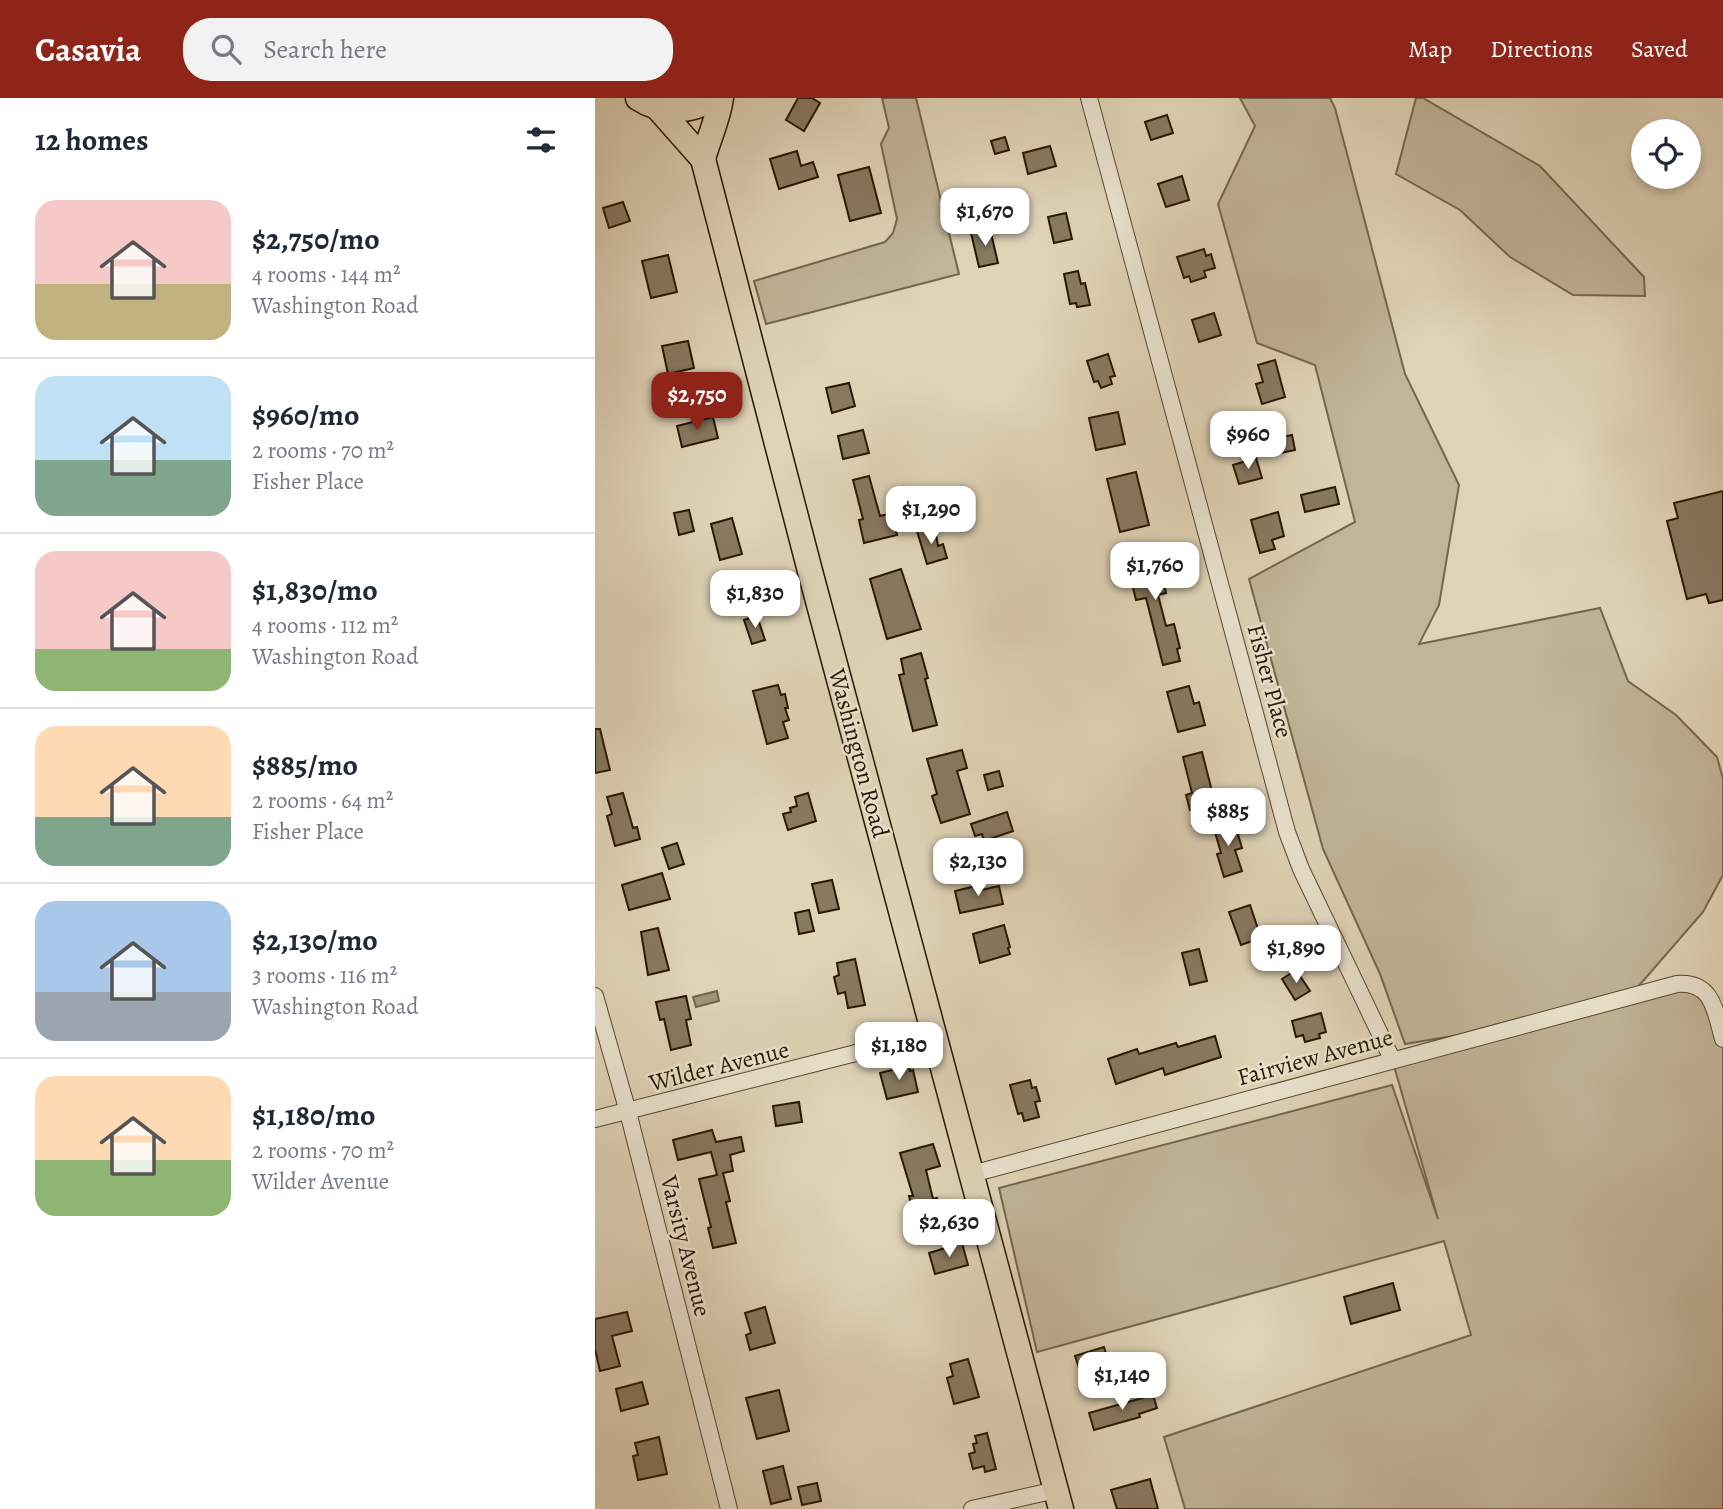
<!DOCTYPE html>
<html lang="en">
<head>
<meta charset="utf-8">
<style>
	:root { --surface:#fff; --page:#f2f2f3; --text:#1f2937; --muted:#747a83; --line:#e0e1e3; --accent:#8f2418 }
	body { margin:0; font-family:Alegreya,serif; background:var(--page); color:var(--text); height:100vh; display:flex; flex-direction:column; font-size:26px; white-space:nowrap }
	* { box-sizing:border-box; margin:0 }
	p { font-size:23px; color:var(--muted) }
	.icon { flex:none; width:38px; height:38px; fill:none; stroke:currentColor; stroke-width:2; stroke-linecap:round; stroke-linejoin:round }
	.map { position:relative; flex:1; overflow:hidden }
	.sheet { display:flex; flex-direction:column; background:var(--surface); width:595px }
	.sheet>* { flex:none }
	.fabs { position:absolute; left:1036px; top:21px; display:grid; gap:14px }
	.fabs a { display:grid; place-items:center; width:70px; height:70px; border-radius:50%; background:var(--surface); box-shadow:0 4px 10px #0003; font-size:35px }
	.price { position:absolute; translate:-50% -60px; padding:0 16px; border-radius:14px; background:#fff; color:#222; font-size:23px; line-height:46px; filter:drop-shadow(0 2px 4px #0008) }
	.price::after { content:''; position:absolute; left:50%; top:42px; width:21px; height:16px; margin-left:-10px; background:inherit; clip-path:polygon(0 0,100% 0,50% 100%) }
	.price.current { background:var(--accent); color:#fff }
	ul { padding:0; list-style:none }
	li { display:flex; align-items:center; gap:21px; height:175px; padding:0 35px }
	li+li { border-top:2px solid var(--line) }
	li span { display:grid; place-items:center; flex:none; width:196px; height:140px; border-radius:21px; color:#555 }
	li>.icon { margin-inline-start:auto }
	span .icon { width:84px; height:84px; fill:#fffc; stroke-width:1 }
	li b { font-size:30px }
	h2 { display:flex; justify-content:space-between; align-items:center; height:84px; padding:0 35px; font-size:30px }
	header { display:flex; align-items:center; gap:42px; box-sizing:border-box; height:98px; padding:0 35px; background:var(--accent); color:#fff }
	header strong { font-size:33px }
	nav { display:flex; gap:38px; margin-inline-start:auto; font-size:24px }
	.search { width:490px; height:63px; background:var(--page); display:flex; align-items:center; gap:18px; box-sizing:border-box; padding:0 24px; border-radius:28px; color:var(--muted); font-size:26px }
	main { display:flex; flex:1; min-height:0 }
	.map>svg:first-child { display:block }
	.green { fill:#c1b498; stroke:#75664d; stroke-width:2 }
	.water { fill:#a29479; stroke:#726249; stroke-width:2 }
	.building { fill:#887960; stroke:#291702; stroke-width:2 }
	.lines { fill:none; stroke-linecap:round; stroke-linejoin:round }
	.street-casing { stroke:#57462f; stroke-width:18 }
	.primary-casing { stroke:#291702; stroke-width:27 }
	.street { stroke:#ebe3d0; stroke-width:16 }
	.primary { stroke:#e0d4b7; stroke-width:24 }
	.labels { text-anchor:middle; stroke-width:5; stroke-linejoin:round; paint-order:stroke }
	.street-label { font-size:24px; fill:#291702; stroke:#ebe3d0 }
</style>
</head>
<body>
<header>
<strong>Casavia</strong>
<div class="search"><svg class="icon" aria-label="search" viewBox="0 0 24 24"><circle cx="10" cy="10" r="6"/><path d="M15 15l6 6"/></svg>Search here</div>
<nav><a>Map</a><a>Directions</a><a>Saved</a></nav>
</header>
<main>
<section class="sheet">
<h2>12 homes<svg class="icon" aria-label="filters" viewBox="0 0 24 24"><path d="M4 7h16M4 17h16"/><circle cx="9" cy="7" r="2"/><circle cx="15" cy="17" r="2"/></svg></h2>
<ul>
<li><span style="background:linear-gradient(#f6c9c9 60%,#c2b280 0)"><svg class="icon" aria-label="home" viewBox="0 0 24 24"><path d="M3 11l9-7 9 7M6 9v11h12V9"/></svg></span><div><b>$2,750/mo</b><p>4 rooms · 144 m²</p><p>Washington Road</p></div></li>
<li><span style="background:linear-gradient(#bfe0f5 60%,#7fa58c 0)"><svg class="icon" aria-label="home" viewBox="0 0 24 24"><path d="M3 11l9-7 9 7M6 9v11h12V9"/></svg></span><div><b>$960/mo</b><p>2 rooms · 70 m²</p><p>Fisher Place</p></div></li>
<li><span style="background:linear-gradient(#f6c9c9 70%,#8fb573 0)"><svg class="icon" aria-label="home" viewBox="0 0 24 24"><path d="M3 11l9-7 9 7M6 9v11h12V9"/></svg></span><div><b>$1,830/mo</b><p>4 rooms · 112 m²</p><p>Washington Road</p></div></li>
<li><span style="background:linear-gradient(#ffd9b3 65%,#7fa58c 0)"><svg class="icon" aria-label="home" viewBox="0 0 24 24"><path d="M3 11l9-7 9 7M6 9v11h12V9"/></svg></span><div><b>$885/mo</b><p>2 rooms · 64 m²</p><p>Fisher Place</p></div></li>
<li><span style="background:linear-gradient(#a9c7e8 65%,#9aa5b1 0)"><svg class="icon" aria-label="home" viewBox="0 0 24 24"><path d="M3 11l9-7 9 7M6 9v11h12V9"/></svg></span><div><b>$2,130/mo</b><p>3 rooms · 116 m²</p><p>Washington Road</p></div></li>
<li><span style="background:linear-gradient(#ffd9b3 60%,#8fb573 0)"><svg class="icon" aria-label="home" viewBox="0 0 24 24"><path d="M3 11l9-7 9 7M6 9v11h12V9"/></svg></span><div><b>$1,180/mo</b><p>2 rooms · 70 m²</p><p>Wilder Avenue</p></div></li>
</ul>
</section>
<div class="map">
<svg width="1128" height="1411" viewBox="0 0 1128 1411">
	<rect width="100%" height="100%" fill="#e0d4b7"/>
	<filter id="stains"><feTurbulence type="fractalNoise" baseFrequency=".00286" numOctaves="4"/><feColorMatrix values="0 0 0 0 .2 0 0 0 0 .09 0 0 0 0 .02 0 0 0 .5 -.17"/></filter>
	<radialGradient id="worn" r=".72"><stop offset=".6" stop-color="#630" stop-opacity="0"/><stop offset="1" stop-color="#630" stop-opacity=".3"/></radialGradient>
	<!-- green -->
	<g class="green">
		<path d="M287 0H321L364 176 171 226 159 183 290 144 298 135 302 121 286 46 294 30Z"/>
		<path d="M645 0H735L740 10 810 276 864 387 844 507 824 546 1005 510 1033 583 1081 617 1122 659 1128 681V777L1108 814 1035 898 1105 890 1128 941V1411H590L569 1339 876 1237 849 1143 442 1254 404 1090 797 987 843 1121 797 961 917 928 810 946 785 876 728 751 654 481 760 424 720 267 662 245 623 106 660 28Z"/>
		<path d="M821 0H828L945 68 1049 179 1050 198 978 197 915 159 865 112 801 76Z"/>
	</g>
	<!-- water -->
	<path class="water" d="M122 893 124 903 101 909 98 899Z"/>
	<!-- building -->
	<g class="building">
		<path d="M203 0H217L225 5 209 33 191 22Z"/>
		<path d="M572 17 578 35 556 42 550 24Z"/>
		<path d="M410 39 414 52 400 56 396 43Z"/>
		<path d="M455 48 461 68 433 76 428 55Z"/>
		<path d="M202 53 206 68 218 64 223 79 184 91 175 61Z"/>
		<path d="M274 69 286 115 255 123 243 77Z"/>
		<path d="M587 78 594 102 571 109 563 86Z"/>
		<path d="M28 104 35 123 14 130 8 110Z"/>
		<path d="M471 115 477 141 459 145 453 119Z"/>
		<path d="M395 131 403 165 384 169 376 135Z"/>
		<path d="M609 151 611 158 616 156 620 170 609 173 611 179 596 184 594 178 589 180 582 159Z"/>
		<path d="M73 157 82 194 56 200 47 163Z"/>
		<path d="M483 173 486 186 490 185 495 207 482 209 481 205 475 206 469 176Z"/>
		<path d="M619 215 626 237 604 244 597 222Z"/>
		<path d="M93 243 99 270 73 276 67 248Z"/>
		<path d="M513 256 520 278 515 279 517 286 506 290 503 283 499 284 492 263Z"/>
		<path d="M680 262 690 299 667 306 661 286 668 284 663 267Z"/>
		<path d="M254 285 260 308 237 315 231 290Z"/>
		<path d="M523 314 530 346 501 352 494 320Z"/>
		<path d="M118 319 123 340 87 349 82 328Z"/>
		<path d="M268 332 274 355 248 361 243 338Z"/>
		<path d="M697 337 700 352 681 356 678 341Z"/>
		<path d="M661 360 667 380 644 386 638 367Z"/>
		<path d="M541 374 554 427 525 434 512 381Z"/>
		<path d="M274 378 285 418 297 415 302 437 269 445 264 422 268 421 258 382Z"/>
		<path d="M740 389 744 406 710 414 706 397Z"/>
		<path d="M1128 393V502L1114 505 1111 496 1092 501 1072 423 1083 420 1079 405Z"/>
		<path d="M94 412 99 433 84 437 79 415Z"/>
		<path d="M683 414 689 438 677 442 680 451 665 455 656 422Z"/>
		<path d="M137 420 147 456 125 462 116 426Z"/>
		<path d="M340 430 343 448 348 446 352 460 332 466 322 433Z"/>
		<path d="M560 449 571 495 563 497 571 528 579 526 585 550 582 551 585 563 568 567 551 500 541 502 535 478 540 477 536 464 544 462 542 454Z"/>
		<path d="M306 471 326 531 292 541 275 481Z"/>
		<path d="M162 518 170 542 157 546 149 522Z"/>
		<path d="M326 555 333 580 330 581 342 627 318 633 304 577 309 576 306 561Z"/>
		<path d="M183 587 186 597 190 596 193 610H190L194 622 188 624 193 640 172 646 158 593Z"/>
		<path d="M594 588 599 606 604 604 610 627 583 634 572 594Z"/>
		<path d="M0 631H5L15 672 0 675Z"/>
		<path d="M367 652 372 670 362 673 375 716 346 725 337 698 342 696 332 661Z"/>
		<path d="M607 654 620 705 595 712 591 697 597 695 588 659Z"/>
		<path d="M404 673 408 688 393 692 389 677Z"/>
		<path d="M28 695 38 730 42 729 45 741 20 748 12 718 17 716 12 699Z"/>
		<path d="M213 695 221 723 193 732 188 716 196 714 195 710 202 708 200 699Z"/>
		<path d="M412 714 418 733 389 743 387 736 380 738 376 726Z"/>
		<path d="M630 723 631 729 640 726 647 750 640 752 647 773 629 779 622 756 626 755 618 727Z"/>
		<path d="M82 745 89 766 74 771 67 750Z"/>
		<path d="M67 775 75 801 34 812 27 787Z"/>
		<path d="M237 782 244 811 224 815 217 786Z"/>
		<path d="M385 787 386 792 404 788 408 806 365 815 360 793Z"/>
		<path d="M655 807 666 840 646 847 634 814Z"/>
		<path d="M214 812 219 833 204 836 200 815Z"/>
		<path d="M409 827 415 849 413 850 415 856 385 865 378 836Z"/>
		<path d="M63 830 74 872 53 877 46 834Z"/>
		<path d="M604 851 612 883 595 887 587 855Z"/>
		<path d="M260 861 270 907 253 910 250 894 243 896 239 879 244 877 242 865Z"/>
		<path d="M701 872 715 893 700 902 687 881Z"/>
		<path d="M91 898 96 921 91 922 96 947 76 952 69 921 65 922 61 904Z"/>
		<path d="M726 915 731 934 724 936 725 940 710 944 708 937 701 939 697 923Z"/>
		<path d="M620 938 626 959 570 977 568 970 521 986 513 961 542 951 544 956 581 945 583 949Z"/>
		<path d="M314 968 315 973 318 972 323 994 292 1001 285 975Z"/>
		<path d="M435 982 437 990 441 989 445 1003 440 1004 444 1019 429 1023 427 1015 423 1016 415 987Z"/>
		<path d="M204 1004 207 1024 181 1028 178 1008Z"/>
		<path d="M117 1032 121 1044 146 1039 149 1053 135 1057 138 1073 128 1075 135 1103 131 1104 141 1145 118 1150 113 1130 116 1129 104 1081 122 1077 116 1054 83 1062 78 1042Z"/>
		<path d="M338 1046 345 1068 331 1072 338 1101 342 1100 343 1105 349 1104 352 1115 320 1123 314 1098H318L305 1055Z"/>
		<path d="M367 1145 373 1167 340 1176 334 1155Z"/>
		<path d="M798 1185 805 1212 756 1226 749 1199Z"/>
		<path d="M170 1209 180 1245 155 1252 151 1237 156 1235 150 1215Z"/>
		<path d="M32 1214 37 1233 17 1238 25 1268 5 1273 0 1251V1221Z"/>
		<path d="M509 1249 514 1265 485 1273 480 1258Z"/>
		<path d="M373 1261 384 1299 359 1306 352 1280 358 1278 355 1266Z"/>
		<path d="M47 1284 53 1306 26 1313 21 1291Z"/>
		<path d="M184 1292 194 1333 162 1341 151 1300Z"/>
		<path d="M558 1297 562 1310 544 1316 545 1319 499 1332 494 1315Z"/>
		<path d="M392 1335 401 1371 390 1374 389 1368 378 1371 374 1356 380 1354 378 1346 382 1345 380 1338Z"/>
		<path d="M64 1339 72 1376 43 1382 38 1358 43 1357 40 1345Z"/>
		<path d="M188 1368 196 1401 176 1406 168 1373Z"/>
		<path d="M555 1381 563 1411H522L516 1392Z"/>
		<path d="M222 1385 226 1403 207 1407 203 1389Z"/>
	</g>
	<g class="lines">
		<defs>
			<g id="street">
				<path d="M494 0 692 734 706 771 797 961"/>
				<path d="M0 898 33 1014 134 1411"/>
				<path d="M0 1021 340 935"/>
				<path d="M377 1076 1082 886C1118 883 1120 913 1128 941"/>
				<path d="M377 1411 461 1392"/>
			</g>
			<g id="primary">
				<path d="M43 0C64 14 96 16 117 0"/>
				<path d="M62 9 108 61 215 473 466 1411"/>
				<path d="M108 61C114 39 123 22 126 0"/>
			</g>
		</defs>
		<!-- street casing -->
		<use href="#street" class="street-casing"/>
		<!-- primary casing -->
		<use href="#primary" class="primary-casing"/>
		<!-- street -->
		<use href="#street" class="street"/>
		<!-- primary -->
		<use href="#primary" class="primary"/>
	</g>
	<g class="labels">
		<!-- street labels -->
		<g class="street-label">
			<text transform="translate(675 583) rotate(75)" y="8">Fisher Place</text>
			<text transform="translate(264 655) rotate(75)" y="8">Washington Road</text>
			<text transform="translate(720 959) rotate(-15)" y="8">Fairview Avenue</text>
			<text transform="translate(124 968) rotate(-14)" y="8">Wilder Avenue</text>
			<text transform="translate(91 1148) rotate(76)" y="8">Varsity Avenue</text>
		</g>
	</g>
	<rect width="100%" height="100%" filter="url(#stains)"/>
	<rect width="100%" height="100%" fill="url(#worn)"/>
</svg>
<div class="fabs">
<a><svg class="icon" aria-label="locate" viewBox="0 0 24 24"><circle cx="12" cy="12" r="6"/><path d="M12 2v4M12 18v4M2 12h4M18 12h4"/></svg></a>
</div>
<b class="price" style="left:390px;top:150px">$1,670</b>
<b class="price current" style="left:102px;top:334px">$2,750</b>
<b class="price" style="left:653px;top:373px">$960</b>
<b class="price" style="left:336px;top:448px">$1,290</b>
<b class="price" style="left:560px;top:504px">$1,760</b>
<b class="price" style="left:160px;top:532px">$1,830</b>
<b class="price" style="left:633px;top:750px">$885</b>
<b class="price" style="left:383px;top:800px">$2,130</b>
<b class="price" style="left:701px;top:887px">$1,890</b>
<b class="price" style="left:304px;top:984px">$1,180</b>
<b class="price" style="left:354px;top:1161px">$2,630</b>
<b class="price" style="left:527px;top:1314px">$1,140</b>
</div>
</main>
</body>
</html>
